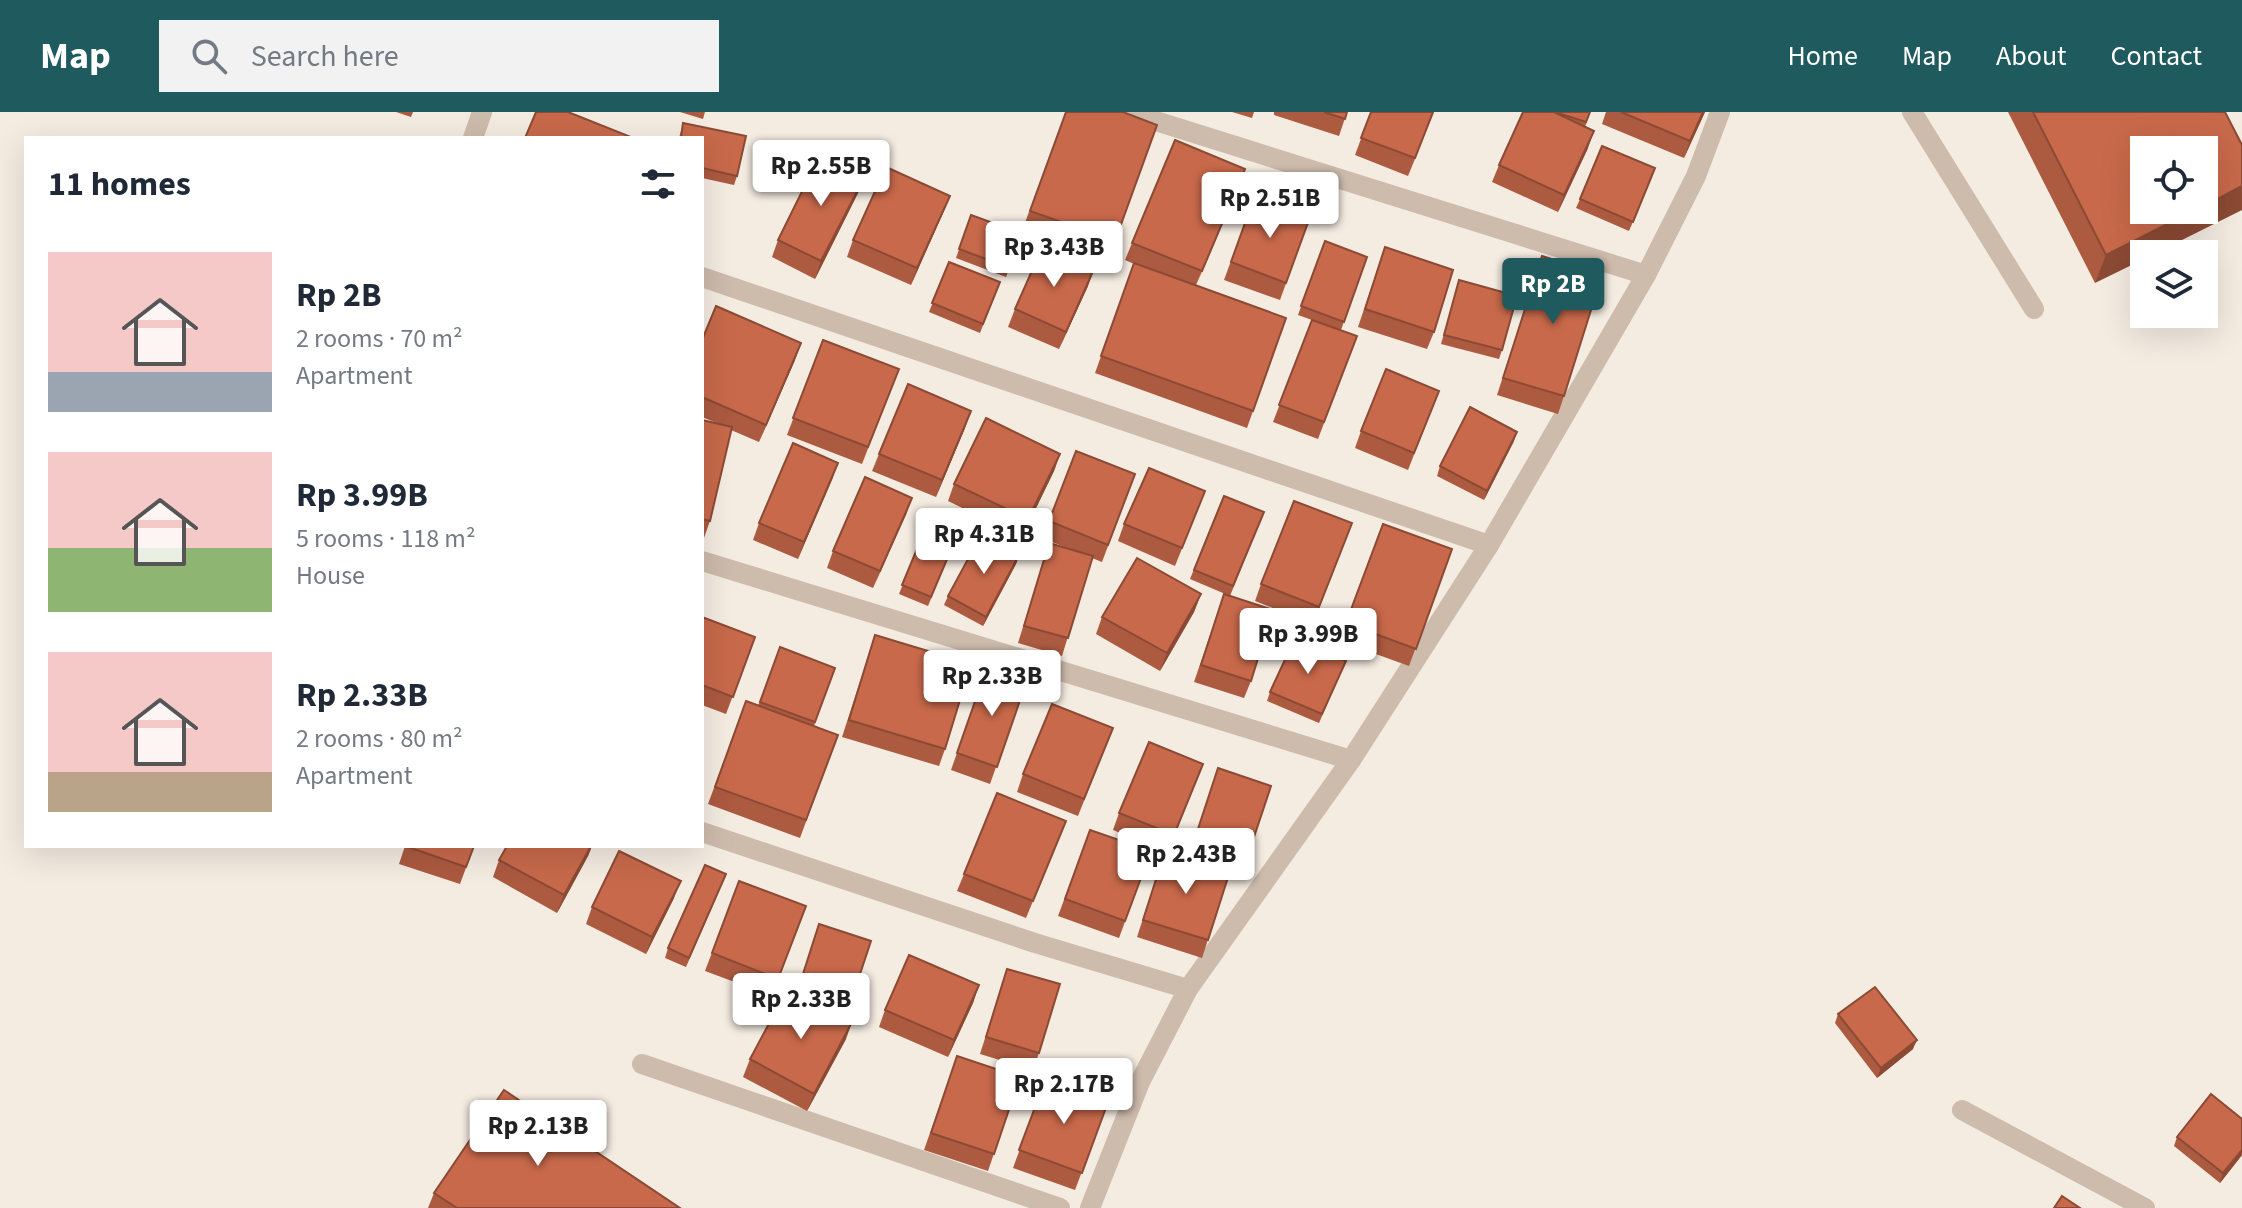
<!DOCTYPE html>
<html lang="en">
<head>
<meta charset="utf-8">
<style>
	:root { --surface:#fff; --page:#f2f2f3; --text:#1f2937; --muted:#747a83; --accent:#1f5a5e }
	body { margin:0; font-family:"Source Sans 3",sans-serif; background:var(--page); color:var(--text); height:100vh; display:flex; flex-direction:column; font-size:30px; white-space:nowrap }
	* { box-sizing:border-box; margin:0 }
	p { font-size:26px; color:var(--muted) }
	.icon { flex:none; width:44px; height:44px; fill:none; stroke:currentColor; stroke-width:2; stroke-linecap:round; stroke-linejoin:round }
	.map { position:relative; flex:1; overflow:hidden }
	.panel { position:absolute; left:24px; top:24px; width:680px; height:712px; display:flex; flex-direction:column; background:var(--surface); border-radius:0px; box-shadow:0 8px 32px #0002 }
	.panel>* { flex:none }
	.controls { position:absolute; left:2130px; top:24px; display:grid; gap:16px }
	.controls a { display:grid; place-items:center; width:88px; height:88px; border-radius:0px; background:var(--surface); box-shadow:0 8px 32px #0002; font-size:40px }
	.price { position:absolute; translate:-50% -68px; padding:0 18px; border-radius:8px; background:#fff; color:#222; font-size:26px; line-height:52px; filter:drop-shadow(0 2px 4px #0008) }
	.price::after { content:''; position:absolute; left:50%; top:48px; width:24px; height:18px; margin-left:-12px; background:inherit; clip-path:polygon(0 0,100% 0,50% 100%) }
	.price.active { background:var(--accent); color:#fff }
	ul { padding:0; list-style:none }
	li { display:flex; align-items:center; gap:24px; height:200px; padding:0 24px }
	li span { display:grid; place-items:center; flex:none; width:224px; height:160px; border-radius:0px; color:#555 }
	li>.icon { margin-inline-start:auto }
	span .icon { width:96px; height:96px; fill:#fffc; stroke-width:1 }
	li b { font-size:34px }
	h2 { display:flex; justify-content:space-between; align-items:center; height:96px; padding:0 24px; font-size:34px }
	header { display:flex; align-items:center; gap:48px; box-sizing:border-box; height:112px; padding:0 40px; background:var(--accent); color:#fff }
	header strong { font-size:38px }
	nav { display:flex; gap:44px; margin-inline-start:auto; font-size:28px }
	.search { width:560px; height:72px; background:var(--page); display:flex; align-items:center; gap:20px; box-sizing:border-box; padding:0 28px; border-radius:0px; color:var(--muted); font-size:30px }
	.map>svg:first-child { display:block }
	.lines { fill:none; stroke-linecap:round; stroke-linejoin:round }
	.street { stroke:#cdbbac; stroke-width:20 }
	.wall { fill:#ac5a40 }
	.shaded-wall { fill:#8c4a34 }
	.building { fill:#c8694b; stroke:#8c4a34; stroke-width:2 }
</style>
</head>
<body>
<header>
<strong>Map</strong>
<div class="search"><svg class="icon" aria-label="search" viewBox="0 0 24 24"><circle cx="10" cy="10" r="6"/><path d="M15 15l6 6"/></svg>Search here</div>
<nav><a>Home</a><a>Map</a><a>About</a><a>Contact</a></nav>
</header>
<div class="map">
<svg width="2242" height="1096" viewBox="0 0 2242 1096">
	<rect width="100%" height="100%" fill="#f4ebe1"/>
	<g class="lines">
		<!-- street -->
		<g class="street">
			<path d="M1127 0 1646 163"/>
			<path d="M1912 0 2034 197"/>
			<path d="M473 26 482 0"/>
			<path d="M702 165 1489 433"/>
			<path d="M702 449 1351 648"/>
			<path d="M702 720 1035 831 1188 877"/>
			<path d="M642 952 1060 1096"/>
			<path d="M1962 998 2145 1096"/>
			<path d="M1090 1096 1140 970 1188 877 1351 648 1489 433 1646 163 1696 64 1720 0"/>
		</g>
	</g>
	<!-- wall -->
	<g class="wall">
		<path d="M396 0H413L411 5Z"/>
		<path d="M680 0H705L703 7Z"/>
		<path d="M1066 0 1157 13 1108 146 1023 116Z"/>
		<path d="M1232 0H1254L1252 6Z"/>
		<path d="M1274 0H1347L1339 24 1274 3Z"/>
		<path d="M1371 0H1434L1408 64 1355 43Z"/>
		<path d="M1523 0H1590L1585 15 1588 36 1558 100 1492 70 1499 53Z"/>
		<path d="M1606 0H1705L1684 46 1602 12Z"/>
		<path d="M2008 0H2225L2095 171Z"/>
		<path d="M683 11 746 24 737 64 734 73 702 66V26H679Z"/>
		<path d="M1245 57 1196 173 1286 206 1247 316 1095 261 1134 152 1125 148 1132 131Z"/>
		<path d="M865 64 858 81 815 167 772 145 778 128Z"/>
		<path d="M1652 65 1629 119 1576 96 1580 87Z"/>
		<path d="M950 84 943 101 911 173 847 145 853 128Z"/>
		<path d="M1254 86 1310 105 1280 188 1224 168Z"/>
		<path d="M971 103 1023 122 1006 165 956 146Z"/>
		<path d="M1325 129 1367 145 1341 218 1357 224 1318 327 1273 310 1312 208 1298 203Z"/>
		<path d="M1385 135 1434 220 1427 237 1358 215Z"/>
		<path d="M1542 144 1564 284 1558 302 1497 283Z"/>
		<path d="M949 150 1000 170 980 221 929 200Z"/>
		<path d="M1459 168 1502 238 1499 247 1441 232Z"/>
		<path d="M1088 174 1059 237 1008 215 1015 197Z"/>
		<path d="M702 228 795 248 759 330 731 318 710 409 704 426H702V308L719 312 702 305Z"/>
		<path d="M823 228 899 257 862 352 787 323Z"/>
		<path d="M1439 279 1408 358 1355 336 1361 319Z"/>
		<path d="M965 316 936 385 872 359 879 342Z"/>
		<path d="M1514 329 1484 388 1437 364 1440 354Z"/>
		<path d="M1076 339 1135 362 1102 450 1092 446 1062 544 1018 531 1049 431 1067 436 1042 426Z"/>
		<path d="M1060 342 1054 359 1022 425 948 389 954 372Z"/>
		<path d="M838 351 798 447 753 428 759 411Z"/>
		<path d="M1205 379 1175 454 1118 429 1124 412Z"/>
		<path d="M1224 384 1264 400 1230 484 1190 467Z"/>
		<path d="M912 386 873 476 827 456 833 439Z"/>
		<path d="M929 408 959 419 928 494 899 482Z"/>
		<path d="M1352 411 1313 512 1255 489 1261 472Z"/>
		<path d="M1383 412 1452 437 1409 554 1340 529Z"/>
		<path d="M1019 443 1016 452 983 514 944 493 948 484Z"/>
		<path d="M1201 482 1194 500 1160 559 1096 522 1102 505Z"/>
		<path d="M1224 482 1251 569 1244 586 1194 570Z"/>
		<path d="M702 505 755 525 726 602 702 593Z"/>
		<path d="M875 523 945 637 939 654 842 625Z"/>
		<path d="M780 535 835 556 814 614 838 623 800 726 708 692 746 589 758 594Z"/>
		<path d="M986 558 1026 571 990 672 951 658Z"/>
		<path d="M1342 558 1319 611 1267 589 1270 580Z"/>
		<path d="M1106 634 1078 704 1017 680 1023 662Z"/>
		<path d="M1203 652 1168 740 1188 746 1218 656 1271 674 1240 763 1230 760 1202 846 1137 825 1165 739 1113 718 1119 701Z"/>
		<path d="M1066 709 1026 806 957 779 964 762Z"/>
		<path d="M1090 718 1151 739 1119 826 1058 804Z"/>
		<path d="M405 734H474L460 772 399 752Z"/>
		<path d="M507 734H592L588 744 557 801 493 765 499 748Z"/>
		<path d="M739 769 806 794 772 884 705 859Z"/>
		<path d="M722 772 686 855 665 846 668 836Z"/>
		<path d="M674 786 646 842 586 812 592 795Z"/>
		<path d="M819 812 871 829 851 890 799 874Z"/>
		<path d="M1007 857 1039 941 1033 958 980 942Z"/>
		<path d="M979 873 973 891 948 945 879 915 885 898Z"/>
		<path d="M1838 902 1913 937 1877 966 1835 911Z"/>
		<path d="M846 927 807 999 743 965 750 947Z"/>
		<path d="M957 944 1020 965 988 1059 924 1038Z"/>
		<path d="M1046 966 1108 990 1075 1078 1013 1056Z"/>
		<path d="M2242 1007V1043L2220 1071 2174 1034 2177 1025Z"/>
		<path d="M434 1081 680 1096H428Z"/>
	</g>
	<!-- shaded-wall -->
	<g class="shaded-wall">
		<path d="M1703 0H1705L1684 46 1690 29Z"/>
		<path d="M1594 19 1588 36 1558 100 1564 83Z"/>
		<path d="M1245 57 1239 74 1195 176 1202 159Z"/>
		<path d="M865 64 858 81 815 167 821 149Z"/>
		<path d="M2242 74V98L2154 142H2144V147L2095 171 2106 143 2195 98H2204V94Z"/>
		<path d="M950 84 943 101 911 173 917 156Z"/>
		<path d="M1094 157 1088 174 1059 237 1066 220Z"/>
		<path d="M801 231 795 248 759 330 766 313Z"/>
		<path d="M971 299 965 316 936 385 942 368Z"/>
		<path d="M1517 320 1514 329 1484 388 1487 379Z"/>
		<path d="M1060 342 1054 359 1022 425 1028 407Z"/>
		<path d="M838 351 832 368 798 447 804 430Z"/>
		<path d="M912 386 906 403 873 476 880 459Z"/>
		<path d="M1019 443 1016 452 983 514 986 505Z"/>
		<path d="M1201 482 1194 500 1160 559 1167 541Z"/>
		<path d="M591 734H592L588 744 557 801 564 783Z"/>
		<path d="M681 769 674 786 646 842 652 825Z"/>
		<path d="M979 873 973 891 948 945 954 928Z"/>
		<path d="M852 910 846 927 807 999 814 982Z"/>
		<path d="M1917 928 1913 937 1877 966 1881 956Z"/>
		<path d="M2242 1038V1043L2220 1071 2223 1061Z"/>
	</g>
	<!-- building -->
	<g class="building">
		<path d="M536 0H568L631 25 630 26H525Z"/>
		<path d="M1066 0H1123L1157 13 1115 129 1030 99Z"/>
		<path d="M1324 0H1347L1345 7Z"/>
		<path d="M1371 0H1433L1415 46 1361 26Z"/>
		<path d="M1523 0H1554L1594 19 1564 83 1499 53Z"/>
		<path d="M1555 0H1590L1586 10Z"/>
		<path d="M1621 0H1703L1690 29Z"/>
		<path d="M2033 0H2225L2242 33V74L2204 94V38H2144V98H2195L2106 143Z"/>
		<path d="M683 11 746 24 737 64 702 56V26H681Z"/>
		<path d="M1175 28 1245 57 1202 159 1132 131Z"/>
		<path d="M1602 34 1655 56 1633 110 1580 87Z"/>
		<path d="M820 43 865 64 821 149 778 128Z"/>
		<path d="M886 55 950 84 917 156 853 128Z"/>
		<path d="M1254 86 1310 105 1286 171 1231 150Z"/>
		<path d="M971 103 1023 122 1010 156 959 137Z"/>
		<path d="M1325 129 1367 145 1344 210 1301 194Z"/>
		<path d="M1043 134 1094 157 1066 220 1015 197Z"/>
		<path d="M1385 135 1453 158 1434 220 1365 197Z"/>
		<path d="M1542 144 1602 163 1564 284 1503 266Z"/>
		<path d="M949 150 1000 170 983 212 932 191Z"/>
		<path d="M1134 151 1286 206 1253 299 1101 244Z"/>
		<path d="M1459 168 1517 184 1502 238 1444 223Z"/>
		<path d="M716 194 801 231 766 313 702 285V228Z"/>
		<path d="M1312 208 1357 224 1324 310 1279 293Z"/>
		<path d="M823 228 899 257 868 335 793 306Z"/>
		<path d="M1386 257 1439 279 1414 341 1361 319Z"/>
		<path d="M908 272 971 299 942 368 879 342Z"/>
		<path d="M1470 295 1517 320 1487 379 1440 354Z"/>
		<path d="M986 306 1060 342 1028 407 954 372Z"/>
		<path d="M702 308 732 315 710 409 702 407Z"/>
		<path d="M793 331 838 351 804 430 759 411Z"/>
		<path d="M1076 339 1135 362 1108 433 1049 409Z"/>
		<path d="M1149 356 1205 379 1182 436 1124 412Z"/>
		<path d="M865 365 912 386 880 459 833 439Z"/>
		<path d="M1224 384 1264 400 1233 474 1194 458Z"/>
		<path d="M1294 389 1352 411 1319 495 1261 472Z"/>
		<path d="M929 408 959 419 931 485 902 473Z"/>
		<path d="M1383 412 1452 437 1416 537 1346 511Z"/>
		<path d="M981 423 1019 443 986 505 948 484Z"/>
		<path d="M1049 431 1093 444 1068 526 1024 514Z"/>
		<path d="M1137 446 1201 482 1167 541 1102 505Z"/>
		<path d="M1224 482 1273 498 1251 569 1201 553Z"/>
		<path d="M702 505 755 525 733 585 702 573Z"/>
		<path d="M875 523 971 552 945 637 849 608Z"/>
		<path d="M1295 526 1346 549 1322 602 1270 580Z"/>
		<path d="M780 535 835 556 815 610 760 590Z"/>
		<path d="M986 558 1026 571 997 655 957 641Z"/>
		<path d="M746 589 838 623 806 708 715 675Z"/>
		<path d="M1052 592 1113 616 1084 687 1023 662Z"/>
		<path d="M1149 630 1203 652 1174 723 1119 701Z"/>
		<path d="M1218 656 1271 674 1247 746 1194 729Z"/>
		<path d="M997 681 1066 709 1033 789 964 762Z"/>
		<path d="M1090 718 1151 739 1125 809 1065 787Z"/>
		<path d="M405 734H474L466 755Z"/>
		<path d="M507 734H591L564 783 499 748Z"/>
		<path d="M619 739 681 769 652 825 592 795Z"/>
		<path d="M1165 739 1230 759 1208 828 1143 808Z"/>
		<path d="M705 753 726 762 689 846 668 836Z"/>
		<path d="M739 769 806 794 778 867 712 841Z"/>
		<path d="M819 812 871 829 854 880 802 865Z"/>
		<path d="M909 843 979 873 954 928 885 898Z"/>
		<path d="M1007 857 1060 872 1039 941 986 925Z"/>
		<path d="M1875 875 1917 928 1881 956 1838 902Z"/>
		<path d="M788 876 852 910 814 982 750 947Z"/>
		<path d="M957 944 1020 965 994 1042 931 1021Z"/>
		<path d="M1046 966 1108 990 1082 1061 1019 1038Z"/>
		<path d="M504 978 680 1096H457L434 1081Z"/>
		<path d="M2211 982 2242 1007V1038L2223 1061 2177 1025Z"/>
		<path d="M2062 1084 2080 1096H2054Z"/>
	</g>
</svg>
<div class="controls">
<a><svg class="icon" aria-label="locate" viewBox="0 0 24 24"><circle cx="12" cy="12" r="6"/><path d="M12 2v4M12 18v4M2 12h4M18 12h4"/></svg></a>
<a><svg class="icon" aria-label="layers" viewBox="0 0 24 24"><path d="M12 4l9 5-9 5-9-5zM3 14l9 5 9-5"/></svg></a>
</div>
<b class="price" style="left:821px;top:96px">Rp 2.55B</b>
<b class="price" style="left:1270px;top:128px">Rp 2.51B</b>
<b class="price" style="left:1054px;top:177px">Rp 3.43B</b>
<b class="price active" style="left:1553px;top:214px">Rp 2B</b>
<b class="price" style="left:984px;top:464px">Rp 4.31B</b>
<b class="price" style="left:1308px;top:564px">Rp 3.99B</b>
<b class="price" style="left:992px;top:606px">Rp 2.33B</b>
<b class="price" style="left:1186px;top:784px">Rp 2.43B</b>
<b class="price" style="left:801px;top:929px">Rp 2.33B</b>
<b class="price" style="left:1064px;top:1014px">Rp 2.17B</b>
<b class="price" style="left:538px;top:1056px">Rp 2.13B</b>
<section class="panel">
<h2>11 homes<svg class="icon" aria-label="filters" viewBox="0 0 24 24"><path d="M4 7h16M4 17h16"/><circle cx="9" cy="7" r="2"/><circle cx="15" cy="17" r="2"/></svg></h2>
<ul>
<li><span style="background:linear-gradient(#f6c9c9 75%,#9aa5b1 0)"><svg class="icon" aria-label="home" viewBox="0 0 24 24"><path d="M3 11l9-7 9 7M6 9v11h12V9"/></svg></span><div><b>Rp 2B</b><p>2 rooms · 70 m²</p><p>Apartment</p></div></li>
<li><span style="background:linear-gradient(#f6c9c9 60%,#8fb573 0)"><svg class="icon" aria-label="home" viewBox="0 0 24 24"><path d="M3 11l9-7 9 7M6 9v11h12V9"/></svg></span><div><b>Rp 3.99B</b><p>5 rooms · 118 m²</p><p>House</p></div></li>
<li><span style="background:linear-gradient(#f6c9c9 75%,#b9a48a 0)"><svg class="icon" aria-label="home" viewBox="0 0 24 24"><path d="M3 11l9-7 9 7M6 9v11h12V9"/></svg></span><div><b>Rp 2.33B</b><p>2 rooms · 80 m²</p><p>Apartment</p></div></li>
</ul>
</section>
</div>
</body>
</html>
